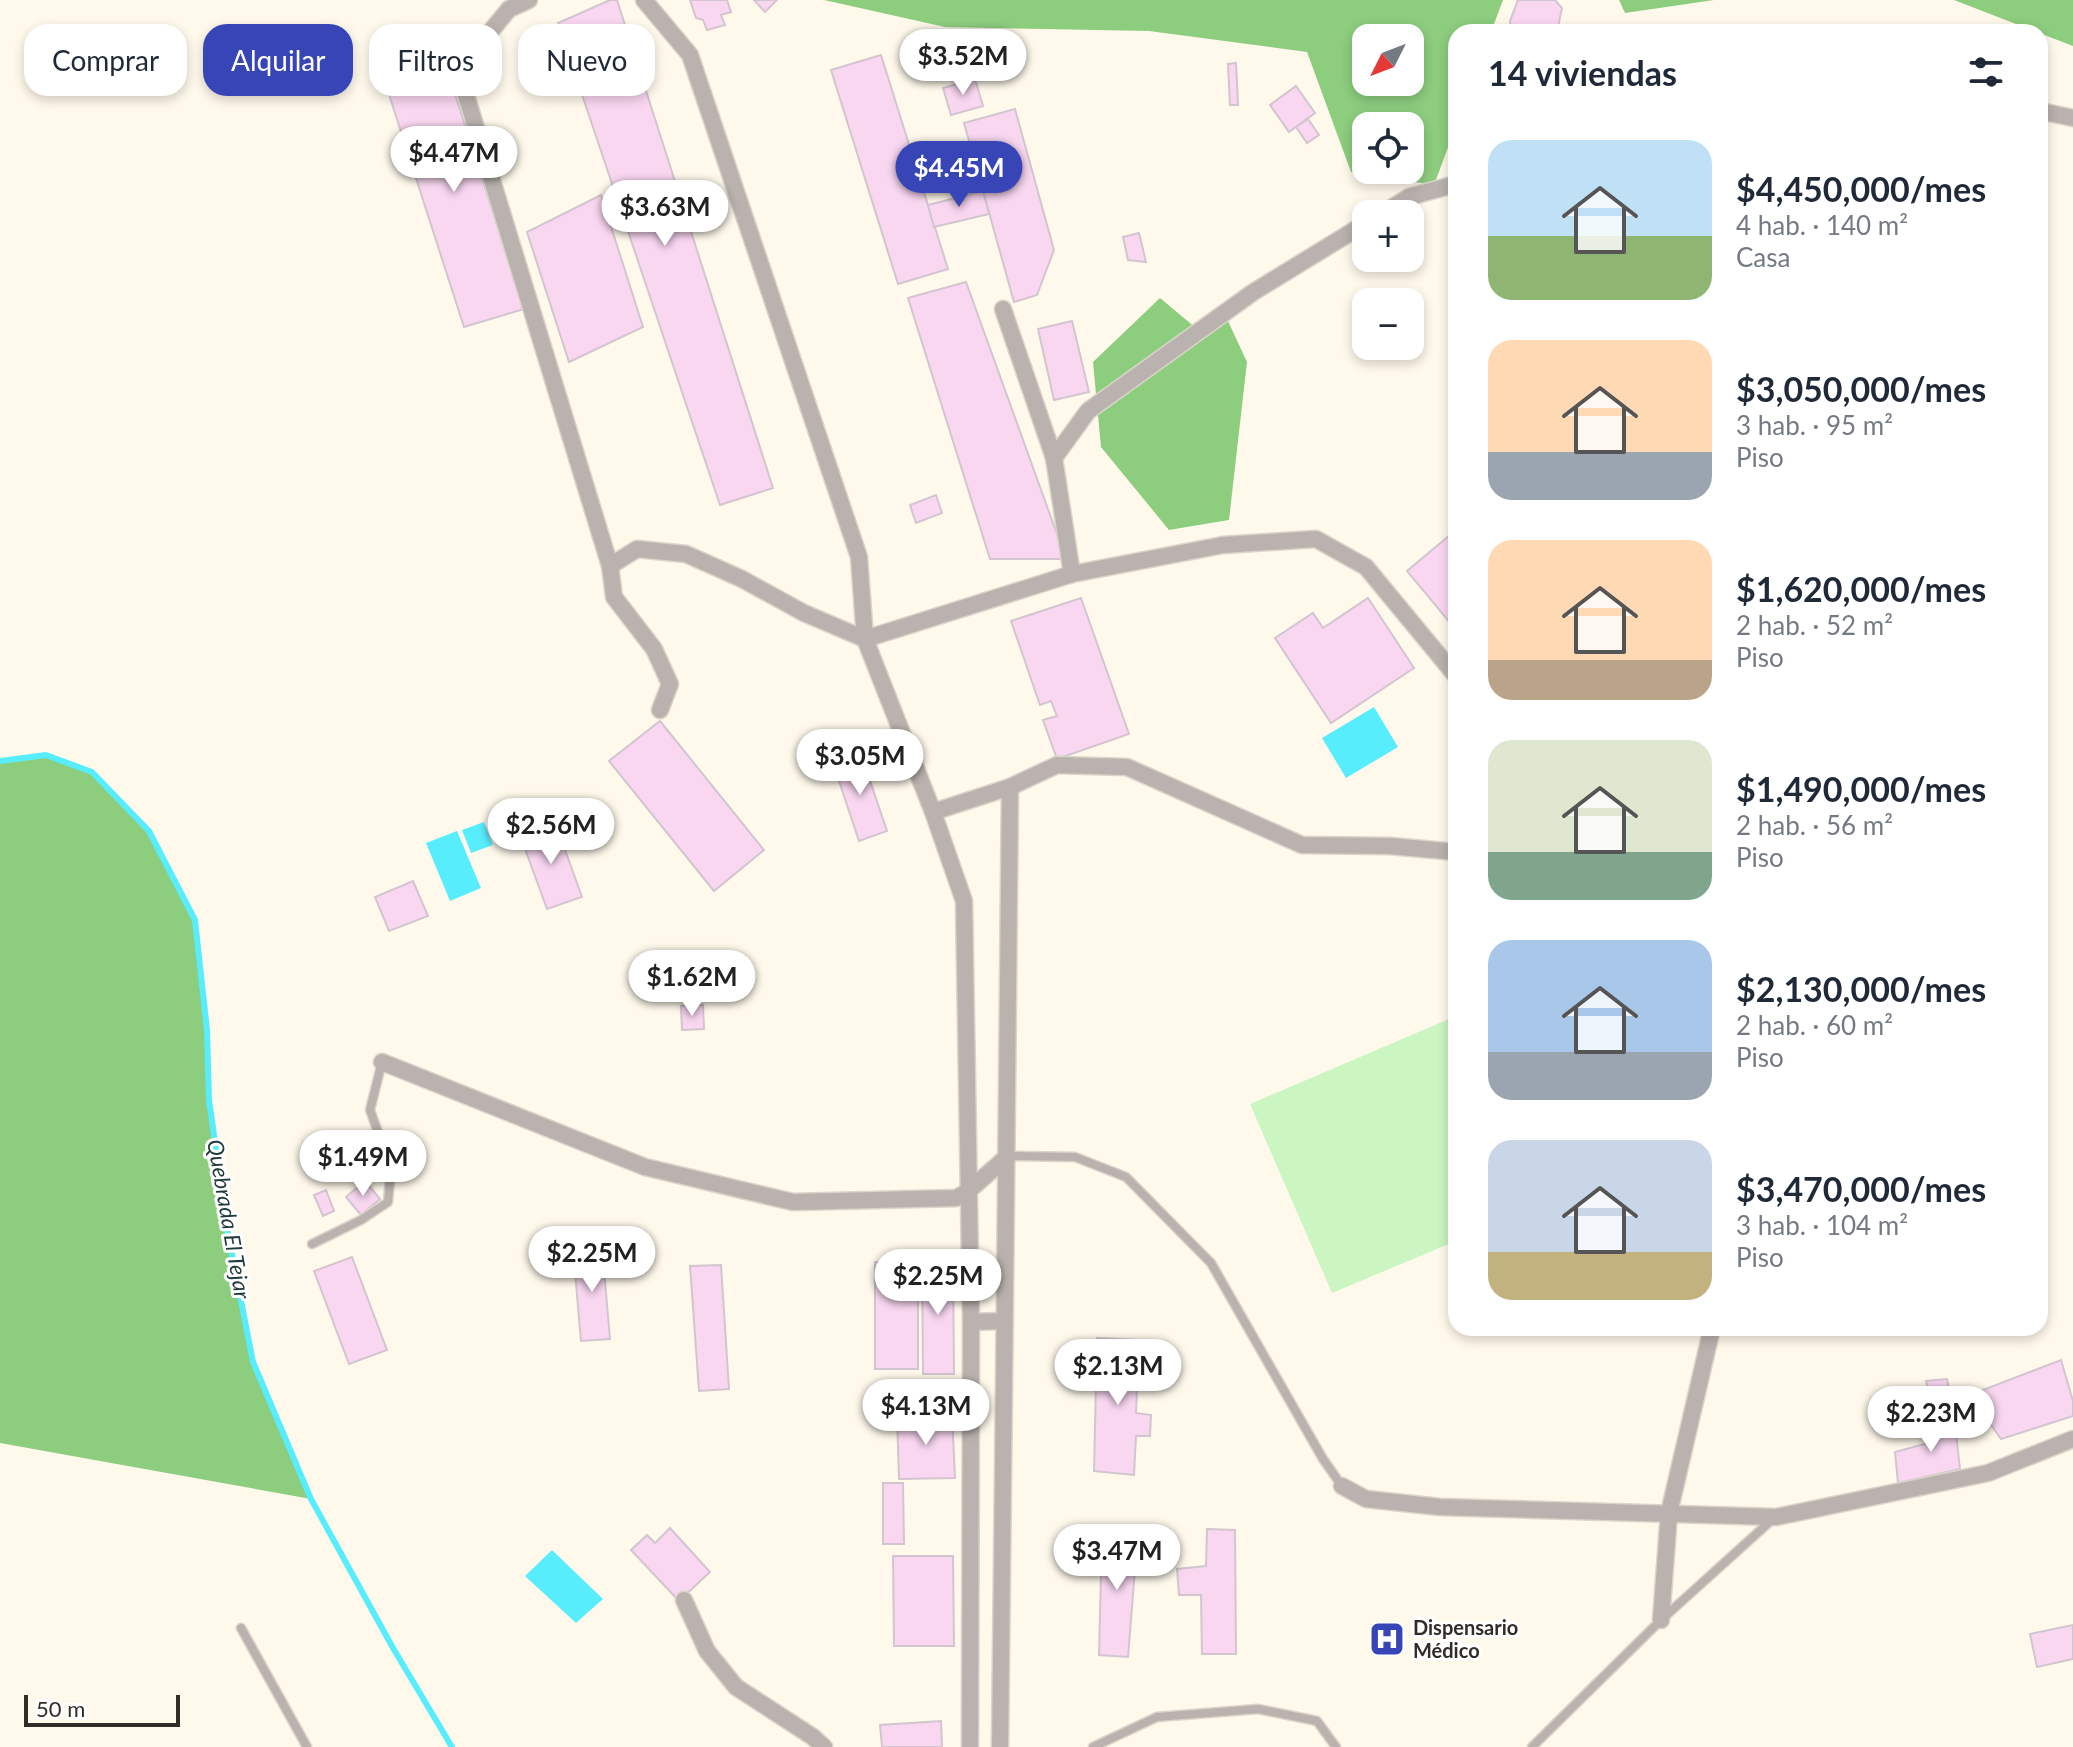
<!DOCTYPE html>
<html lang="es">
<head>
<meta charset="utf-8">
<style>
	:root { --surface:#fff; --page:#f2f2f3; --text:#1f2937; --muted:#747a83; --accent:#3745b7 }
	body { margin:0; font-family:Lato,sans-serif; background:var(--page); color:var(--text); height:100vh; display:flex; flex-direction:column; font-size:30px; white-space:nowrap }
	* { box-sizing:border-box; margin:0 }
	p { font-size:26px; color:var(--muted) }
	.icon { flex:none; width:44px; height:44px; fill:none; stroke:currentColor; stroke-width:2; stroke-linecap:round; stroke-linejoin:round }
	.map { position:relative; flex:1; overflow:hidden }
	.side { position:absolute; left:1448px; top:24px; width:600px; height:1312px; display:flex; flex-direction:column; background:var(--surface); border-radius:24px; box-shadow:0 4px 12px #0003 }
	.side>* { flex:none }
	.guide { position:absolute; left:24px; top:24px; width:760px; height:72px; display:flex; gap:16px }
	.needle { width:52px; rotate:228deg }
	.fabs { position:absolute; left:1352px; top:24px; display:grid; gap:16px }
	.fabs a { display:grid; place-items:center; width:72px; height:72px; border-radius:16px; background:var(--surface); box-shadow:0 4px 12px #0003; font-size:40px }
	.scale { position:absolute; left:24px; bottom:20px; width:156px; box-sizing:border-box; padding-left:8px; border:4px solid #302d27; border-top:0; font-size:22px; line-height:28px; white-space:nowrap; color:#302d27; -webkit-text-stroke:6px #fff; paint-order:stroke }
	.price { position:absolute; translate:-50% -68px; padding:0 18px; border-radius:28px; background:#fff; color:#222; font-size:26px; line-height:52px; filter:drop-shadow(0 2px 4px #0008) }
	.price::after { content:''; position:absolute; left:50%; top:48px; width:24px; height:18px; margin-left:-12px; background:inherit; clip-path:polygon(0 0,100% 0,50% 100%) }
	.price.current { background:var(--accent); color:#fff }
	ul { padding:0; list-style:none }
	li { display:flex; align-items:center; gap:24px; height:200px; padding:0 40px }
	li span { display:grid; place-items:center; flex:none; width:224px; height:160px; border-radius:24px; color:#555 }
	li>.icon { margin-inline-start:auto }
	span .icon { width:96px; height:96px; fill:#fffc; stroke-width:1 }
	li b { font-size:34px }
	h2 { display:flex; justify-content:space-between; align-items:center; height:96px; padding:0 40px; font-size:34px }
	.chip { padding:0 28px; border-radius:24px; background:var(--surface); box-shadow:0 4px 12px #0003; font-size:28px; line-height:72px }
	.chip.current { background:var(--accent); color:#fff }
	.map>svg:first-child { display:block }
	.green { fill:#cbf5c1 }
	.forest { fill:#8dcd7e; fill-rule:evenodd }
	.water { fill:#58edfd }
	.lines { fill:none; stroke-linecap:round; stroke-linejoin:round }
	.stream { stroke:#58edfd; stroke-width:6 }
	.building { fill:#f9d7f1; stroke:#d3c5cf; stroke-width:2 }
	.lane-casing { stroke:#dad4c9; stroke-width:11 }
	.street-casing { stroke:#dad4c9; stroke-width:19 }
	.lane { stroke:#bab2af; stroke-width:8 }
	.street { stroke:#bab2af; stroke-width:16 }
	.labels { text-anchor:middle; stroke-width:6; stroke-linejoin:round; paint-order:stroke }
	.poi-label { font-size:20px; font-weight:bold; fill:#302d27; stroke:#fff; text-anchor:start }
	.water-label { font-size:22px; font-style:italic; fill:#213a3d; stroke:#fff }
</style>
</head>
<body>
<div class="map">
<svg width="2073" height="1747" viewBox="0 0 2073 1747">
	<rect width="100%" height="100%" fill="#fff9ec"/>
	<!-- green -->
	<path class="green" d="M1456 1016V1241L1332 1293 1250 1104Z"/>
	<!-- forest -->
	<g class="forest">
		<path d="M824 0H1503L1491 32H1456V126L1434 185 1351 172 1307 52 1149 31 945 27ZM1366 38H1410V82H1366ZM1366 126H1410V170H1366Z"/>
		<path d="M1619 0H1714L1625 13Z"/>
		<path d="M1954 0H2073V46Z"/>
		<path d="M1160 298 1202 333 1227 319 1247 362 1229 520 1169 530 1101 447 1093 362Z"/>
		<path d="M46 755 92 772 149 831 195 920 207 1030 209 1100 228 1234 253 1362 311 1499 0 1443V761Z"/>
	</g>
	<!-- water -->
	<g class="water">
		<path d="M1374 707 1398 747 1346 778 1322 738Z"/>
		<path d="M484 822 493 845 471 853 462 830Z"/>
		<path d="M457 831 481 888 450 901 426 843Z"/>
		<path d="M552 1550 603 1599 576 1623 525 1576Z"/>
	</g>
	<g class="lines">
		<!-- stream -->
		<path class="stream" d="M0 761 46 755 92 772 149 831 195 920 207 1030 209 1100 228 1234 253 1362 311 1499 393 1648 452 1747"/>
	</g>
	<!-- building -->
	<g class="building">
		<path d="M610 0H617L773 488 720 505 558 23Z"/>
		<path d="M690 0H727L731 12 721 15 725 25 707 30 703 20 696 18Z"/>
		<path d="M754 0H777L765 12Z"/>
		<path d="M1518 0H1555L1562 8 1557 32H1511L1510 21Z"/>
		<path d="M881 55 948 269 898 284 831 70Z"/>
		<path d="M444 60 524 309 464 327 384 79Z"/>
		<path d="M1236 63 1238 105H1230L1228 64Z"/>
		<path d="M975 79 983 106 951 115 943 88Z"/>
		<path d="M1296 86 1315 113 1289 132 1270 105Z"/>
		<path d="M1015 109 1054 250 1037 295 1014 302 964 123Z"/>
		<path d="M1308 119 1319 135 1307 143 1296 127Z"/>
		<path d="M983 191 989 214 934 227 928 205Z"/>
		<path d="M601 195 643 327 569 362 527 232Z"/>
		<path d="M1139 233 1146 262 1128 260 1123 237Z"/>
		<path d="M966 282 1066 559H990L908 298Z"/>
		<path d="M1072 321 1089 392 1054 400 1038 329Z"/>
		<path d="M936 495 942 513 916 523 910 505Z"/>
		<path d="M1456 530V630L1407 571Z"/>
		<path d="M1081 598 1129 734 1057 759 1043 720 1057 716 1051 701 1040 705 1011 621Z"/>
		<path d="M1368 598 1414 668 1331 723 1275 638 1313 613 1323 628Z"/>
		<path d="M660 721 764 850 714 891 609 761Z"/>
		<path d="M861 754 887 831 859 841 833 763Z"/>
		<path d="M555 822 582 897 547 909 520 835Z"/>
		<path d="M413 881 428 916 389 931 375 897Z"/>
		<path d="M703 1005 704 1029 682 1030 681 1006Z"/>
		<path d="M365 1181 380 1199 361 1215 346 1197Z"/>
		<path d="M326 1190 334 1211 323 1216 314 1195Z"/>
		<path d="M602 1247 610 1339 581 1341 573 1249Z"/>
		<path d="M352 1257 387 1350 349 1364 314 1271Z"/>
		<path d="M922 1260H953L954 1374H923Z"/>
		<path d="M875 1262 918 1263V1369H875Z"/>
		<path d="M721 1265 729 1389 699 1391 690 1266Z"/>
		<path d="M1097 1338 1139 1340 1136 1413 1151 1415 1150 1436H1136L1134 1475 1094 1471Z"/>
		<path d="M2061 1360 2073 1401V1416L2001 1439 1970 1395Z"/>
		<path d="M1947 1379 1953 1406 1932 1404 1926 1381Z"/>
		<path d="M1953 1406 1960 1469 1898 1483 1895 1452 1939 1440V1415Z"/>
		<path d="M952 1414 955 1478 899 1479 897 1415Z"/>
		<path d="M883 1483H903L904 1544H883Z"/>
		<path d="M670 1528 710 1572 679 1601 631 1550 647 1535 655 1543Z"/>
		<path d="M1207 1529 1235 1530 1236 1654H1202L1201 1595H1179L1177 1569 1206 1566Z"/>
		<path d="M1138 1532 1128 1657 1099 1655 1102 1534Z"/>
		<path d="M893 1556H953L954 1646H894Z"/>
		<path d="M2073 1625V1659L2037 1667 2030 1634Z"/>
		<path d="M941 1721 942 1747H882L880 1725Z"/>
	</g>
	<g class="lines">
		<defs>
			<g id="lane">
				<path d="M1008 1156 1075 1157 1126 1177 1211 1263 1323 1459 1342 1486"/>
				<path d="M312 1244 361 1220 388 1202 391 1168 370 1110 382 1062"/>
				<path d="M241 1628 307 1747"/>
				<path d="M1093 1747 1157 1717 1258 1709 1317 1721 1336 1747"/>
				<path d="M1532 1747 1661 1620 1775 1517"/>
			</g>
			<g id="street">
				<path d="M529 0 509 9 467 60 466 95 610 566 614 597 654 649 670 684 660 710"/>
				<path d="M644 0 690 55 859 557 865 639 933 812 964 901 971 1322 970 1747"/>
				<path d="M2040 111 2073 118"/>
				<path d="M1382 214 1409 197 1456 184"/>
				<path d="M1003 309 1054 458 1072 574"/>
				<path d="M1054 458 1088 411 1252 293 1366 223"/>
				<path d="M610 566 637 549 686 554 742 579 804 613 865 639 1072 574 1223 545 1316 539 1366 567 1456 676"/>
				<path d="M933 812 1010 787 1057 765 1127 767 1302 845 1390 846 1456 852"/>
				<path d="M382 1062 645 1167 793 1202 956 1198 967 1192 1008 1156"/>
				<path d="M971 1322 1003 1321"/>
				<path d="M1342 1486 1366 1499 1440 1507 1776 1517 1988 1473 2073 1439"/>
				<path d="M684 1600 707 1651 736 1687 813 1737 824 1747"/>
				<path d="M1661 1620 1669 1513 1712 1328"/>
				<path d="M1000 1747C1002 1427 1009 1107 1010 787"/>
			</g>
		</defs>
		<!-- lane casing -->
		<use href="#lane" class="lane-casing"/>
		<!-- street casing -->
		<use href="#street" class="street-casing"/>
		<!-- lane -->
		<use href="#lane" class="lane"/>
		<!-- street -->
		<use href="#street" class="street"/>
	</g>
	<!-- icons -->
	<defs>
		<symbol id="hospital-square" viewBox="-11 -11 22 22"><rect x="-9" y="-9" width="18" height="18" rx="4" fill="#3745b7" stroke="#fff"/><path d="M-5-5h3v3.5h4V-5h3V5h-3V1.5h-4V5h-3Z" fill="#fff"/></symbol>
	</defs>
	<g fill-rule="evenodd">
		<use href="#hospital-square" x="1367" y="1619" width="40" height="40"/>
	</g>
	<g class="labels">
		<!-- poi labels -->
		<g class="poi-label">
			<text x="1413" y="1635">Dispensario<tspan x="1413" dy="23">Médico</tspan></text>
		</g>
		<!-- water labels -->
		<g class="water-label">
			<text transform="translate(229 1219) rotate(80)" y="8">Quebrada El Tejar</text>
		</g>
	</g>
</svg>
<div class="fabs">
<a><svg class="needle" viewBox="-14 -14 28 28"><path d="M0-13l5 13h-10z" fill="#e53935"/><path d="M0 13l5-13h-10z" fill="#747a83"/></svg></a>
<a><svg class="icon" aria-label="locate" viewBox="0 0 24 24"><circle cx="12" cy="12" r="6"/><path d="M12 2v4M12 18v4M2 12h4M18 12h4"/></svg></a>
<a>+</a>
<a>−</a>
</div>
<div class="scale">50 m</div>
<b class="price" style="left:963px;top:97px">$3.52M</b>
<b class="price" style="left:454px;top:194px">$4.47M</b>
<b class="price current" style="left:959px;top:209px">$4.45M</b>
<b class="price" style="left:665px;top:248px">$3.63M</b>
<b class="price" style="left:860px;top:797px">$3.05M</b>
<b class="price" style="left:551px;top:866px">$2.56M</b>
<b class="price" style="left:692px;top:1018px">$1.62M</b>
<b class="price" style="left:363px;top:1198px">$1.49M</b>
<b class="price" style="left:592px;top:1294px">$2.25M</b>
<b class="price" style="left:938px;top:1317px">$2.25M</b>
<b class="price" style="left:1118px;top:1407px">$2.13M</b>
<b class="price" style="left:926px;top:1447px">$4.13M</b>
<b class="price" style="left:1931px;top:1454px">$2.23M</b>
<b class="price" style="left:1117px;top:1592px">$3.47M</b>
<div class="guide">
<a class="chip">Comprar</a>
<a class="chip current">Alquilar</a>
<a class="chip">Filtros</a>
<a class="chip">Nuevo</a>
</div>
<section class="side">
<h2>14 viviendas<svg class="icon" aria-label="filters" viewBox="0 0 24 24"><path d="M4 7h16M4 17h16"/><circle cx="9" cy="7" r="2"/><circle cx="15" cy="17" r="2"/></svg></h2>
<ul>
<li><span style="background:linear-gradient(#bfe0f5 60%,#8fb573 0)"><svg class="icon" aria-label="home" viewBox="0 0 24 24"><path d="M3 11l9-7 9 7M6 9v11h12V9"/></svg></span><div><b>$4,450,000/mes</b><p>4 hab. · 140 m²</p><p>Casa</p></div></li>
<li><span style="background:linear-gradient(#ffd9b3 70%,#9aa5b1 0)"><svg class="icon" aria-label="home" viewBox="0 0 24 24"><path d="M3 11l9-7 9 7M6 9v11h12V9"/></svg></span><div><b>$3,050,000/mes</b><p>3 hab. · 95 m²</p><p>Piso</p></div></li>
<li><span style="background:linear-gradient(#ffd9b3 75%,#b9a48a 0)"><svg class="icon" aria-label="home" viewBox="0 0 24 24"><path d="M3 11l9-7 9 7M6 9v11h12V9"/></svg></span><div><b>$1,620,000/mes</b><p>2 hab. · 52 m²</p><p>Piso</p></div></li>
<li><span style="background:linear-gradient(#dfe7d0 70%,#7fa58c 0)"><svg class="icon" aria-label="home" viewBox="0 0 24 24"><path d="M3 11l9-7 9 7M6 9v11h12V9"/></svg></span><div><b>$1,490,000/mes</b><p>2 hab. · 56 m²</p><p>Piso</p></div></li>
<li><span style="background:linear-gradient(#a9c7e8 70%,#9aa5b1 0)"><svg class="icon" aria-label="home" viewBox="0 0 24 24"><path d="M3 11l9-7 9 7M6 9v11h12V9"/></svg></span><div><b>$2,130,000/mes</b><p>2 hab. · 60 m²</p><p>Piso</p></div></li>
<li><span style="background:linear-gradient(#c9d6e8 70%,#c2b280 0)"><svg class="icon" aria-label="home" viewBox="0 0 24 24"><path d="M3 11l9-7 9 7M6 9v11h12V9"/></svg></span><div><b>$3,470,000/mes</b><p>3 hab. · 104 m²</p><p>Piso</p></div></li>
</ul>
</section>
</div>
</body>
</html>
